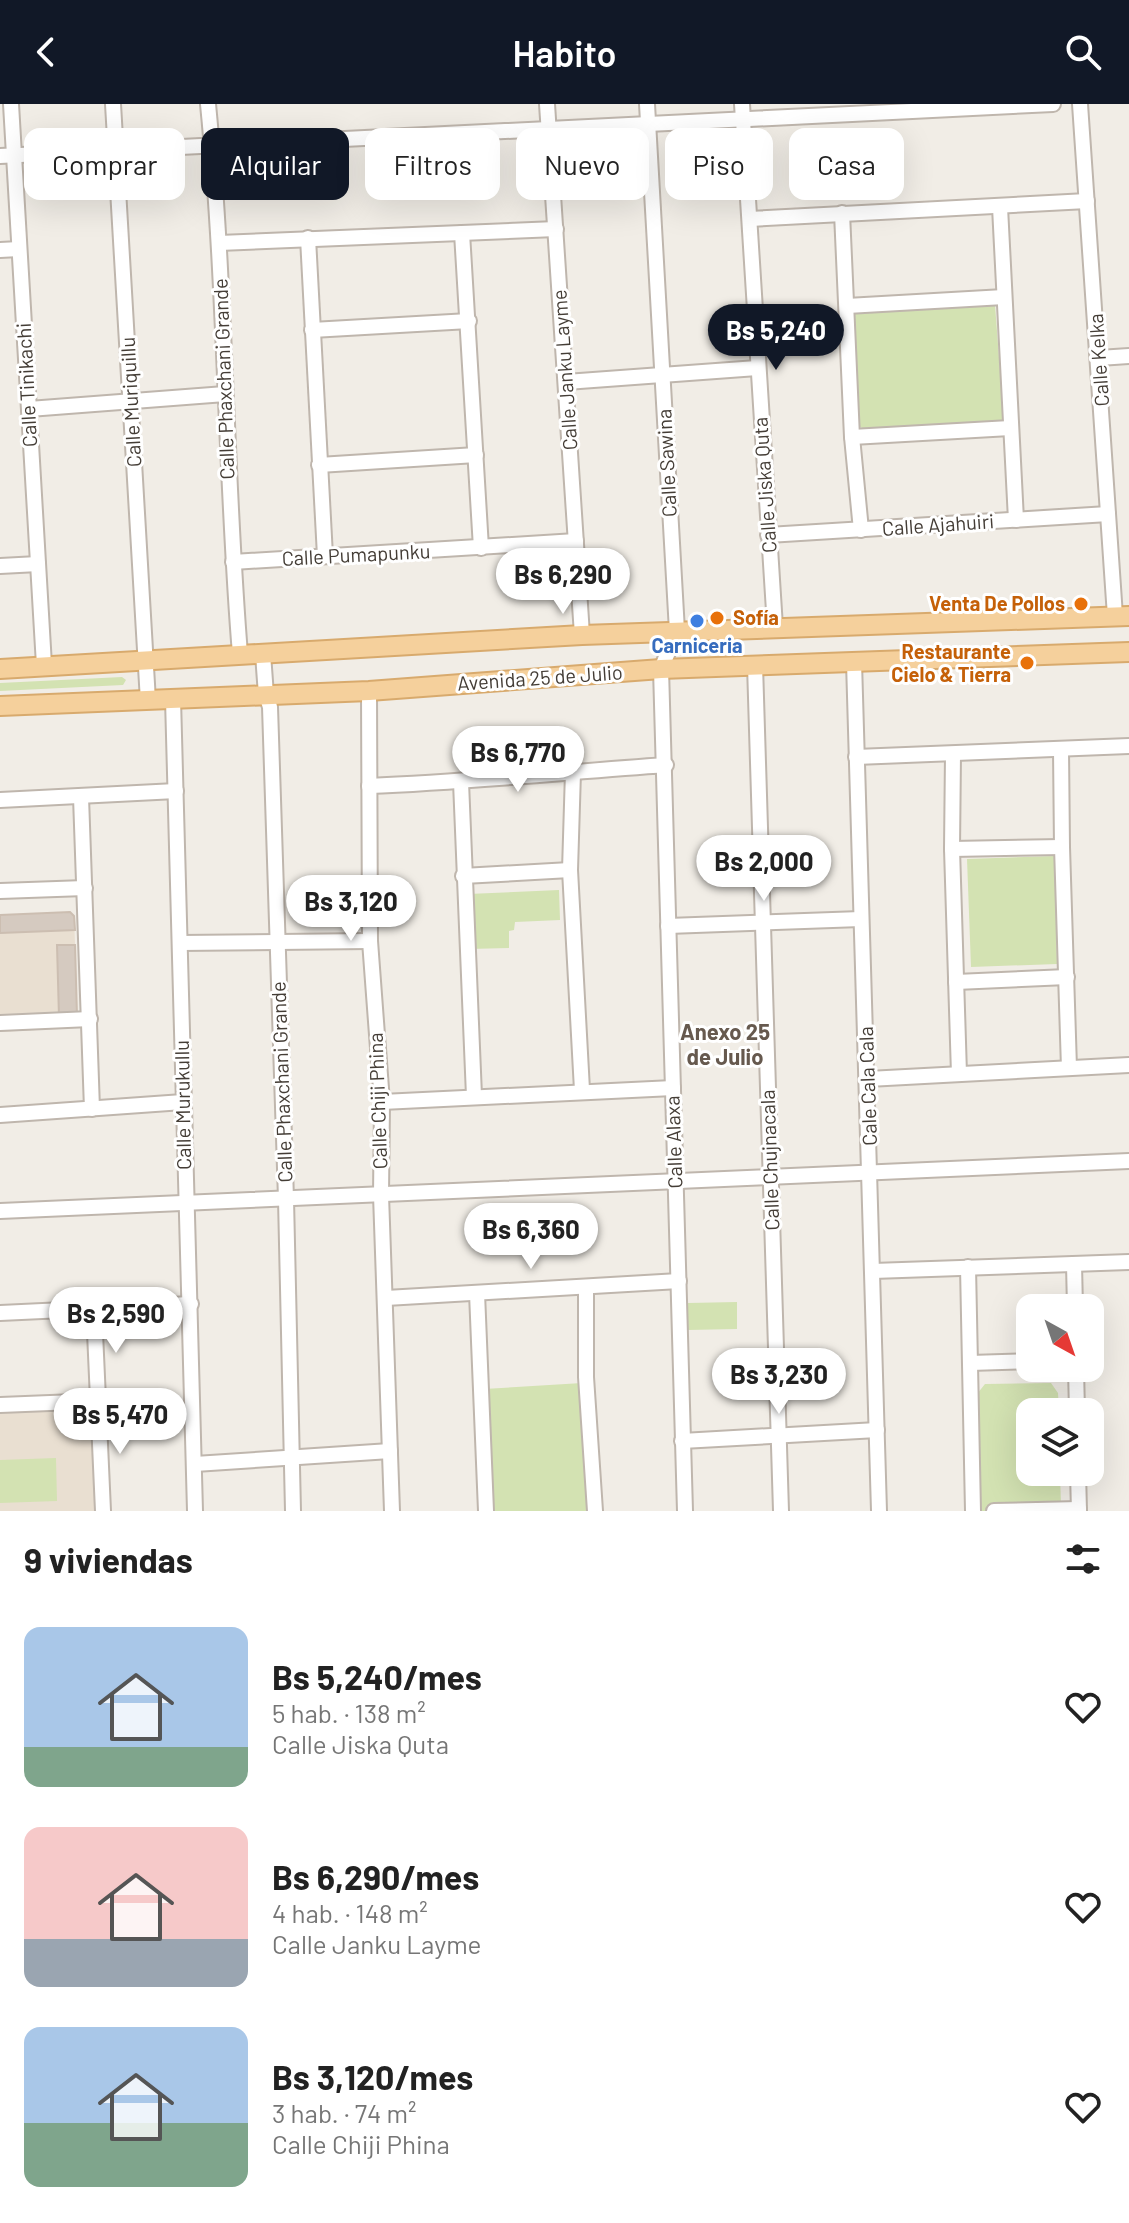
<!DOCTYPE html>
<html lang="es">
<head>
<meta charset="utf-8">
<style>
	:root { --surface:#fff; --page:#f6f6f6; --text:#222; --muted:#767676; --accent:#111827 }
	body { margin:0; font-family:Barlow,sans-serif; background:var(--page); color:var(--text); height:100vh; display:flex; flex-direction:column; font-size:30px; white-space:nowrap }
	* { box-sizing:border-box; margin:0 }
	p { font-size:26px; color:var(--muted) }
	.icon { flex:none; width:44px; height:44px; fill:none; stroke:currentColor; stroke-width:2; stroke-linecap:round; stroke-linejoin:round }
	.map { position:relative; height:1407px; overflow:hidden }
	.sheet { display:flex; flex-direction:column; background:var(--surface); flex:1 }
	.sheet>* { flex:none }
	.hud { position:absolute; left:24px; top:24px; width:1082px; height:72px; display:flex; gap:16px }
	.needle { width:52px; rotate:140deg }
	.fabs { position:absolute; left:1016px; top:1190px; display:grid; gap:16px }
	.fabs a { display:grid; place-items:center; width:88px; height:88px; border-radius:16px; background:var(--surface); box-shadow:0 8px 32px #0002; font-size:40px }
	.price { position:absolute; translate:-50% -68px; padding:0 18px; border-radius:28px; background:#fff; color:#222; font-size:26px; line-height:52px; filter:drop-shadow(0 2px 4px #0008) }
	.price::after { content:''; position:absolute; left:50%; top:48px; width:24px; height:18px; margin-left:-12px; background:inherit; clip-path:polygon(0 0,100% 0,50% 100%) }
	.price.current { background:var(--accent); color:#fff }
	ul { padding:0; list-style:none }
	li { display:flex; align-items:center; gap:24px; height:200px; padding:0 24px }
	li span { display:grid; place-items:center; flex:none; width:224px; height:160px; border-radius:16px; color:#555 }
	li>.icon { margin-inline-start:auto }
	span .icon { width:96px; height:96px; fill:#fffc; stroke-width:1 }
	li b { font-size:34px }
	h2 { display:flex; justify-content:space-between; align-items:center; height:96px; padding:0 24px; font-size:34px }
	.tag { padding:0 28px; border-radius:16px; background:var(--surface); box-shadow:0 8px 32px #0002; font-size:28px; line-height:72px }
	.tag.current { background:var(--accent); color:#fff }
	header { display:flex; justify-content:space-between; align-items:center; height:104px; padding:0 24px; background:var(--accent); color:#fff; font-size:36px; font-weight:600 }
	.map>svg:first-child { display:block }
	.education { fill:#e9dfd1 }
	.green { fill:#d3e2b2 }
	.building { fill:#d5cac0; stroke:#ccbeb1; stroke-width:2 }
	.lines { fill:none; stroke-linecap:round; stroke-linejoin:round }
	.minor-casing { stroke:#bfb6ad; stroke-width:18 }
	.major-casing { stroke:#d8aa6d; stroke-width:22 }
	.minor { stroke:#fff; stroke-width:14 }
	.major { stroke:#f5d09c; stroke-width:18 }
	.food-dot { fill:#e8710a; stroke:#fff; stroke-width:3 }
	.shop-dot { fill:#3f7fe0; stroke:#fff; stroke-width:3 }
	.labels { text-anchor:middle; stroke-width:6; stroke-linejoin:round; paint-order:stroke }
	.street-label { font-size:20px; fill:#443d36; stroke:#fff }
	.food-label { font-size:20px; font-weight:bold; fill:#c56008; stroke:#fff; text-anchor:end }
	.shop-label { font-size:20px; font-weight:bold; fill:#366cbe; stroke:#fff }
	.neighbourhood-label { font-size:22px; font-weight:bold; fill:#66594e; stroke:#fff }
</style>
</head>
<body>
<header><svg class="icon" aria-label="back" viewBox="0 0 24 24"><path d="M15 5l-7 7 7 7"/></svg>Habito<svg class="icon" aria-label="search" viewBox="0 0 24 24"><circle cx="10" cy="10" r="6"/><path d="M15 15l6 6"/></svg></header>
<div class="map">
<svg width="1129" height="1407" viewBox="0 0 1129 1407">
	<rect width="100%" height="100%" fill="#f1ede6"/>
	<!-- education -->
	<g class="education">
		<path d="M70 808 74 812 78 921 74 924 0 928V811Z"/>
		<path d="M89 1305 93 1309 96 1407H0V1309Z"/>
	</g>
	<!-- green -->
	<g class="green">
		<path d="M995 201 1004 319 864 325 860 323 852 209 857 205Z"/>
		<path d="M122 573 126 576 123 581 0 587V579Z"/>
		<path d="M1055 752 1057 860 971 863 967 755Z"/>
		<path d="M559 786 560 816 515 818 514 826 509 827V844L469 845 468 790Z"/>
		<path d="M737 1198V1225L688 1226V1199Z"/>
		<path d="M582 1279 588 1407H490L484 1285Z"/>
		<path d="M1051 1279 1058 1289 1059 1308H1030V1368H1060L1061 1402 1059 1407H978L977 1290 985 1280Z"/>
		<path d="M56 1354 57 1397 0 1399V1356Z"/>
	</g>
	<!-- building -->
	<g class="building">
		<path d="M70 808 74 812 75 826 0 829V811Z"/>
		<path d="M57 841H75L77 913H59Z"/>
	</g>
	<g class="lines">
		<defs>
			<g id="minor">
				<path d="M11 0 44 561"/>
				<path d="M113 0 148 597"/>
				<path d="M208 0C226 183 225 367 240 550"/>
				<path d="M547 0 582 531"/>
				<path d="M647 0 677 527 661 565 685 1407"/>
				<path d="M742 0 775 523"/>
				<path d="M1080 0 1115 512"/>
				<path d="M0 52 1053 0"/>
				<path d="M1000 103 1016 416"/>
				<path d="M842 109 852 333 861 426"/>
				<path d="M750 115 1087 97"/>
				<path d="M462 129 481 444"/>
				<path d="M308 134 325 452"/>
				<path d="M219 139 556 125"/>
				<path d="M0 146 19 145"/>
				<path d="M847 202 1004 193"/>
				<path d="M312 226 469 217"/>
				<path d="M1099 254 1129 252"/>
				<path d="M566 278 757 264"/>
				<path d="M29 305 225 290"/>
				<path d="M852 333 1010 324"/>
				<path d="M319 361 476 351"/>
				<path d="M768 431 1108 410"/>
				<path d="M233 458 576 437"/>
				<path d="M0 462 38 460"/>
				<path d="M263 550 266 591 270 603 286 1095 293 1407"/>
				<path d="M854 558 879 1407"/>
				<path d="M755 561 781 1407"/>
				<path d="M369 587 370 837 382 998 381 1091 392 1407"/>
				<path d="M173 595 195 1407"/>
				<path d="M1061 646 1062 743 1069 964"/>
				<path d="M953 650 952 745 959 970"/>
				<path d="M856 653 1129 642"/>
				<path d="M573 668 570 766 582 986"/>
				<path d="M461 678 474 992"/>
				<path d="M369 682C468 678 567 668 666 661"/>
				<path d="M81 693 92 1005"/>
				<path d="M0 696 176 687"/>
				<path d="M952 745 1062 743"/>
				<path d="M463 772 570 766"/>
				<path d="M0 787 85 784"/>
				<path d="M668 822 861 815"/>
				<path d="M180 839 370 837"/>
				<path d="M956 878 1067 873"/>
				<path d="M0 919 90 915"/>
				<path d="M868 975 1129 961"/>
				<path d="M382 998 673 984"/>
				<path d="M0 1011 183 998"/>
				<path d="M0 1107 1129 1057"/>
				<path d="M1074 1160 1075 1204"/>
				<path d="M968 1163 973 1407"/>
				<path d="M873 1167 1129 1158"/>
				<path d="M586 1183V1273L595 1407"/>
				<path d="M477 1189 486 1407"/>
				<path d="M386 1194 679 1177"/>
				<path d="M94 1206 103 1407"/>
				<path d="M0 1209 191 1200"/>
				<path d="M970 1259 1030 1257"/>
				<path d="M1076 1264 1077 1308"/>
				<path d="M0 1301 100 1297"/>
				<path d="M682 1337 877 1326"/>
				<path d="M195 1360 390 1347"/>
				<path d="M1078 1368 1079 1407"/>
				<path d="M994 1407 1079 1405"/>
			</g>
			<g id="major">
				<path d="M0 565 582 531 1129 512"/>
				<path d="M0 602 369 587 661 565 1129 548"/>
			</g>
		</defs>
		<!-- minor casing -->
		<use href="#minor" class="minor-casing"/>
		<!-- major casing -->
		<use href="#major" class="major-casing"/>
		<!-- minor -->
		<use href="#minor" class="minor"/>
		<!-- major -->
		<use href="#major" class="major"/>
	</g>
	<!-- markers -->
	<g class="food-dot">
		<circle cx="1081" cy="500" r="8"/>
		<circle cx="717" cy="514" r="8"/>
		<circle cx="1027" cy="559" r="8"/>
	</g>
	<circle class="shop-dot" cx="697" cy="517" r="8"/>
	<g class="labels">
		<!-- street labels -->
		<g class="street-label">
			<text transform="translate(1099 256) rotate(-94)" y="7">Calle Kelka</text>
			<text transform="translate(565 266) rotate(-94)" y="7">Calle Janku Layme</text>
			<text transform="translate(224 275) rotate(-92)" y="7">Calle Phaxchani Grande</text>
			<text transform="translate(27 281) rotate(-93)" y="7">Calle Tinikachi</text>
			<text transform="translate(131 298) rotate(-93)" y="7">Calle Muriquillu</text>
			<text transform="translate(667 359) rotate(-93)" y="7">Calle Sawina</text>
			<text transform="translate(765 381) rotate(-94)" y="7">Calle Jiska Quta</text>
			<text transform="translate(938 421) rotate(-4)" y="7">Calle Ajahuiri</text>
			<text transform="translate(356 451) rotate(-3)" y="7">Calle Pumapunku</text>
			<text transform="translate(540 574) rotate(-4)" y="7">Avenida 25 de Julio</text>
			<text transform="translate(282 978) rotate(-92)" y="7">Calle Phaxchani Grande</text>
			<text transform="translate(868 982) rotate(-92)" y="7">Cale Cala Cala</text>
			<text transform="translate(378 997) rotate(-92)" y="7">Calle Chiji Phina</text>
			<text transform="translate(183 1001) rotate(-91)" y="7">Calle Murukullu</text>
			<text transform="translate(674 1038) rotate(-92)" y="7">Calle Alaxa</text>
			<text transform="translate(770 1056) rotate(-92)" y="7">Calle Chujnacala</text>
		</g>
		<!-- food labels -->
		<g class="food-label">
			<text x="1065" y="507">Venta De Pollos</text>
			<text x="733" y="521" text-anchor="start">Sofía</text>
			<text x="1011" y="555">Restaurante<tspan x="1011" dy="23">Cielo &amp; Tierra</tspan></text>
		</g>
		<!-- shop labels -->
		<g class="shop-label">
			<text x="697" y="549">Carniceria</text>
		</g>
		<!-- neighbourhood labels -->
		<g class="neighbourhood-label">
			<text x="725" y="936">Anexo 25<tspan x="725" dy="25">de Julio</tspan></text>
		</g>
	</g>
</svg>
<div class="fabs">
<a><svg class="needle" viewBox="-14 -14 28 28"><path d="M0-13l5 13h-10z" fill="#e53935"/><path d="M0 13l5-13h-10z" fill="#767676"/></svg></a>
<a><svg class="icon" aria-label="layers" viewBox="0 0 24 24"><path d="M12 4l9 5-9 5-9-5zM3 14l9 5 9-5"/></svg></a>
</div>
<b class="price current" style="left:776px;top:268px">Bs 5,240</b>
<b class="price" style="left:563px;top:512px">Bs 6,290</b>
<b class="price" style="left:518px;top:690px">Bs 6,770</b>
<b class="price" style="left:764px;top:799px">Bs 2,000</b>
<b class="price" style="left:351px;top:839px">Bs 3,120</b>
<b class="price" style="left:531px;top:1167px">Bs 6,360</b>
<b class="price" style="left:116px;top:1251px">Bs 2,590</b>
<b class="price" style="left:779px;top:1312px">Bs 3,230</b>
<b class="price" style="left:120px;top:1352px">Bs 5,470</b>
<div class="hud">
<a class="tag">Comprar</a>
<a class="tag current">Alquilar</a>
<a class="tag">Filtros</a>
<a class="tag">Nuevo</a>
<a class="tag">Piso</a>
<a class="tag">Casa</a>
</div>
</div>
<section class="sheet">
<h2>9 viviendas<svg class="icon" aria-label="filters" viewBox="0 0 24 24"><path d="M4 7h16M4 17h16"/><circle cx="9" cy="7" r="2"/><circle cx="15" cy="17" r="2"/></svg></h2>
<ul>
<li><span style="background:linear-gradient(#a9c7e8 75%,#7fa58c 0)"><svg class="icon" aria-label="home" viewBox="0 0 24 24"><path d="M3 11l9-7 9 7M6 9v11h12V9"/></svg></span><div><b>Bs 5,240/mes</b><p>5 hab. · 138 m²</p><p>Calle Jiska Quta</p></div><svg class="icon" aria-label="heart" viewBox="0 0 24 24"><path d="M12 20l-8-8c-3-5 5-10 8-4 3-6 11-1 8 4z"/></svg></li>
<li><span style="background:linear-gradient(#f6c9c9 70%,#9aa5b1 0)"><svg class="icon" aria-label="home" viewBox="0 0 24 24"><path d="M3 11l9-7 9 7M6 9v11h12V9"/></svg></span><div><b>Bs 6,290/mes</b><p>4 hab. · 148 m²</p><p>Calle Janku Layme</p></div><svg class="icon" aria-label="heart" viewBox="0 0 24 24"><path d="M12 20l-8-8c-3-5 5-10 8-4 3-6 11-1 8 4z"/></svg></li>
<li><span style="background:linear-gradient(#a9c7e8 60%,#7fa58c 0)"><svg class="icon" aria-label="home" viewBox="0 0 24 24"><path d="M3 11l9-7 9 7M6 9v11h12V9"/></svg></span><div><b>Bs 3,120/mes</b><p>3 hab. · 74 m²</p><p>Calle Chiji Phina</p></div><svg class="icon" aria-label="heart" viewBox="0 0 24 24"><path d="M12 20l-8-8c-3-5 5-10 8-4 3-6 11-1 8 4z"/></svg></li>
</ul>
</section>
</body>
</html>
